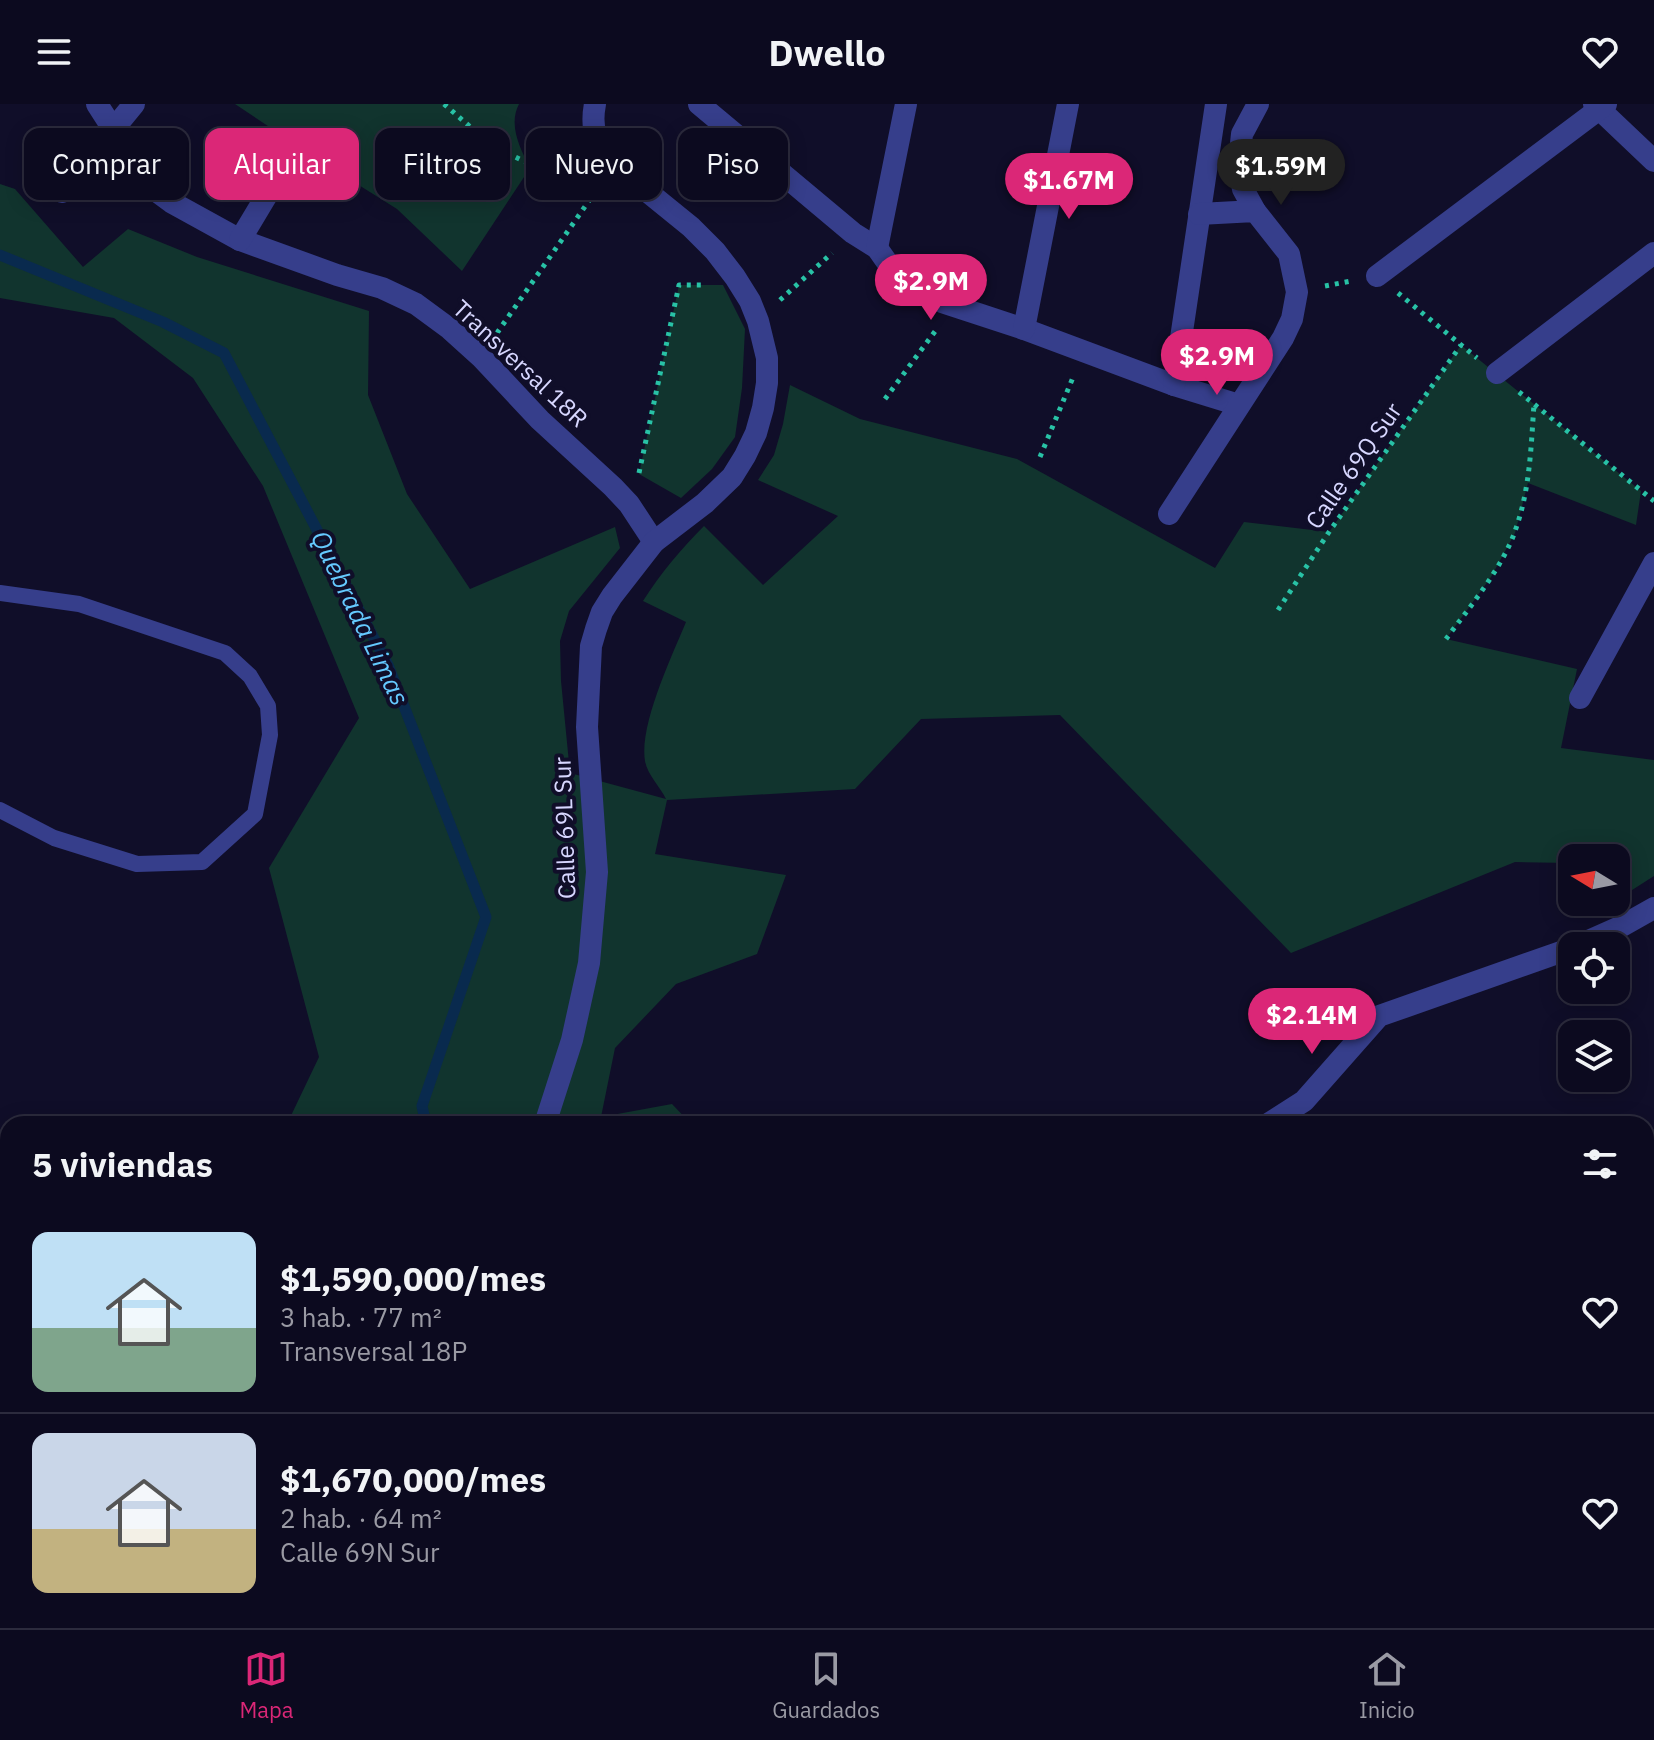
<!DOCTYPE html>
<html lang="es">
<head>
<meta charset="utf-8">
<style>
	:root { --surface:#0c0a1f; --page:#151328; --text:#f1f3f6; --muted:#9a9aa4; --line:#2c2b3d; --accent:#db2777 }
	body { margin:0; font-family:"IBM Plex Sans",sans-serif; background:var(--page); color:var(--text); height:100vh; display:flex; flex-direction:column; font-size:30px; white-space:nowrap }
	* { box-sizing:border-box; margin:0 }
	p { font-size:26px; color:var(--muted) }
	.icon { flex:none; width:44px; height:44px; fill:none; stroke:currentColor; stroke-width:2; stroke-linecap:round; stroke-linejoin:round }
	.map { position:relative; flex:1; overflow:hidden }
	.details { position:absolute; left:0px; top:1012px; width:1654px; height:512px; display:flex; flex-direction:column; background:var(--surface); border-radius:24px 24px 0 0; box-shadow:0 4px 20px #0003,0 0 0 2px var(--line) }
	.details>* { flex:none }
	.hud { position:absolute; left:24px; top:24px; width:800px; height:72px; display:flex; gap:16px }
	.needle { width:52px; rotate:280deg }
	.controls { position:absolute; left:1558px; top:740px; display:grid; gap:16px }
	.controls a { display:grid; place-items:center; width:72px; height:72px; border-radius:16px; background:var(--surface); box-shadow:0 4px 20px #0003,0 0 0 2px var(--line); font-size:40px }
	.price { position:absolute; translate:-50% -68px; padding:0 18px; border-radius:28px; background:var(--accent); color:#fff; font-size:26px; line-height:52px; filter:drop-shadow(0 2px 4px #0008) }
	.price::after { content:''; position:absolute; left:50%; top:48px; width:24px; height:18px; margin-left:-12px; background:inherit; clip-path:polygon(0 0,100% 0,50% 100%) }
	.price.current { background:#222; color:#fff }
	ul { padding:0; list-style:none }
	li { display:flex; align-items:center; gap:24px; height:200px; padding:0 32px }
	li+li { border-top:2px solid var(--line) }
	li span { display:grid; place-items:center; flex:none; width:224px; height:160px; border-radius:16px; color:#555 }
	li>.icon { margin-inline-start:auto }
	span .icon { width:96px; height:96px; fill:#fffc; stroke-width:1 }
	li b { font-size:34px }
	h2 { display:flex; justify-content:space-between; align-items:center; height:96px; padding:0 32px; font-size:34px }
	.pill { padding:0 28px; border-radius:16px; background:var(--surface); box-shadow:0 4px 20px #0003,0 0 0 2px var(--line); font-size:28px; line-height:72px }
	.pill.current { background:var(--accent); color:#fff }
	header { display:flex; justify-content:space-between; align-items:center; height:104px; padding:0 32px; background:var(--surface); font-size:36px; font-weight:800 }
	.tab-bar { display:flex; justify-content:space-around; align-items:center; height:112px; border-top:2px solid var(--line); background:var(--surface); font-size:22px; color:var(--muted) }
	.tab-bar a { display:grid; justify-items:center; gap:4px }
	.tab-bar .current { color:var(--accent) }
	.map>svg:first-child { display:block }
	.green { fill:#11342e }
	.lines { fill:none; stroke-linecap:round; stroke-linejoin:round }
	.stream { stroke:#092a4e; stroke-width:11 }
	.path { stroke:#28c2a6; stroke-width:5; stroke-dasharray:4 6; stroke-linecap:butt }
	.service { stroke:#363e8b; stroke-width:16 }
	.minor { stroke:#363e8b; stroke-width:22 }
	.labels { text-anchor:middle; stroke-width:8; stroke-linejoin:round; paint-order:stroke }
	.street-label { font-size:24px; fill:#d7d7ff; stroke:#100e29 }
	.water-label { font-size:26px; font-style:italic; fill:#65caff; stroke:#100e29 }
</style>
</head>
<body>
<header><svg class="icon" aria-label="menu" viewBox="0 0 24 24"><path d="M4 6h16M4 12h16M4 18h16"/></svg>Dwello<svg class="icon" aria-label="heart" viewBox="0 0 24 24"><path d="M12 20l-8-8c-3-5 5-10 8-4 3-6 11-1 8 4z"/></svg></header>
<div class="map">
<svg width="1654" height="1524" viewBox="0 0 1654 1524">
	<rect width="100%" height="100%" fill="#100e29"/>
	<!-- green -->
	<g class="green">
		<path d="M235 0H519C508 21 520 44 530 64L462 167 397 105 322 58Z"/>
		<path d="M0 80 15 85 83 163 128 125 197 153 369 207 368 291 407 390 470 485 615 423 620 444 569 507 560 537 561 577 570 669 666 695C661 684 647 670 645 657 639 621 672 552 686 518L643 497C661 469 680 446 704 422L763 481 838 412 758 376 774 351 783 320 790 281 860 315 1017 355 1215 464 1244 418 1329 428 1461 241 1641 387 1636 421 1528 379 1515 429 1491 473 1446 535 1577 565 1561 644 1654 656V772L1618 795 1616 786V754H1572V759L1515 758 1291 849 1060 611 921 615 855 685 667 696 655 750 786 771 757 850 676 880 615 944 601 1013 672 1000 691 1020H287L319 953 269 764 359 614 263 382 193 274 114 214 0 194Z"/>
		<path d="M679 181H723L745 225 742 284 735 333 712 365 681 394 639 370Z"/>
		<path d="M251 1516H986L989 1524H248Z"/>
	</g>
	<g class="lines">
		<!-- stream -->
		<g class="stream">
			<path d="M0 151 163 218 224 249 388 561 486 813 422 1002 426 1020"/>
			<path d="M599 1516V1524"/>
		</g>
		<!-- path -->
		<g class="path">
			<path d="M444 0 491 41 593 91"/>
			<path d="M1325 182 1351 177"/>
			<path d="M1398 189 1477 254"/>
			<path d="M780 196 832 149"/>
			<path d="M497 229 593 91 596 82"/>
			<path d="M1519 288 1654 397"/>
			<path d="M885 295 936 226"/>
			<path d="M1040 353 1074 271"/>
			<path d="M639 369 679 181H705"/>
			<path d="M1278 506 1329 428 1461 241"/>
			<path d="M1446 535C1469 504 1503 463 1515 427 1530 386 1531 343 1534 300"/>
		</g>
		<!-- service -->
		<path class="service" d="M0 489 79 500 225 549 250 572 268 602 270 631 255 710 202 758 137 760 54 734 0 706"/>
		<!-- minor -->
		<g class="minor">
			<path d="M97 0 113 25 130 60 152 84 171 98 240 136 337 171 382 184 416 200 450 225 481 253 540 316 613 383 629 400 654 438"/>
			<path d="M699 0 853 129 877 144 896 171 918 186 942 198 1024 225 1174 281 1239 301"/>
			<path d="M1594 0 1654 57"/>
			<path d="M62 88 134 0"/>
			<path d="M1255 107 1243 85 1240 68V49L1242 30 1258 0"/>
			<path d="M240 136 289 54"/>
			<path d="M877 144 906 0"/>
			<path d="M1377 172 1606 0"/>
			<path d="M1024 225 1068 0"/>
			<path d="M1497 269 1654 149"/>
			<path d="M1174 281 1216 0"/>
			<path d="M1169 410 1283 234 1292 215 1297 188 1289 150 1255 107 1199 110"/>
			<path d="M1580 594 1654 459"/>
			<path d="M1577 842 1622 822 1654 804"/>
			<path d="M545 1020 572 936 589 859 597 768 587 623 591 542 596 525 602 508 612 492 654 438 705 399 732 373 745 352 756 329 763 304 767 279V254L758 217 750 197 735 173 715 147 691 123 606 54C594 37 591 20 595 0"/>
			<path d="M1268 1020 1304 997 1379 912 1572 844"/>
			<path d="M664 1516 665 1524"/>
			<path d="M1018 1516 1025 1524"/>
		</g>
	</g>
	<g class="labels">
		<!-- street labels -->
		<g class="street-label">
			<text transform="translate(520 260) rotate(43)" y="8">Transversal 18R</text>
			<text transform="translate(1354 362) rotate(-55)" y="8">Calle 69Q Sur</text>
			<text transform="translate(565 724) rotate(-92)" y="8">Calle 69L Sur</text>
		</g>
		<!-- water labels -->
		<g class="water-label">
			<text transform="translate(360 514) rotate(64)" y="9">Quebrada Limas</text>
		</g>
	</g>
</svg>
<div class="controls">
<a><svg class="needle" viewBox="-14 -14 28 28"><path d="M0-13l5 13h-10z" fill="#e53935"/><path d="M0 13l5-13h-10z" fill="#9a9aa4"/></svg></a>
<a><svg class="icon" aria-label="locate" viewBox="0 0 24 24"><circle cx="12" cy="12" r="6"/><path d="M12 2v4M12 18v4M2 12h4M18 12h4"/></svg></a>
<a><svg class="icon" aria-label="layers" viewBox="0 0 24 24"><path d="M12 4l9 5-9 5-9-5zM3 14l9 5 9-5"/></svg></a>
</div>
<b class="price current" style="left:1281px;top:103px">$1.59M</b>
<b class="price" style="left:1069px;top:117px">$1.67M</b>
<b class="price" style="left:931px;top:218px">$2.9M</b>
<b class="price" style="left:1217px;top:293px">$2.9M</b>
<b class="price" style="left:1312px;top:952px">$2.14M</b>
<div class="hud">
<a class="pill">Comprar</a>
<a class="pill current">Alquilar</a>
<a class="pill">Filtros</a>
<a class="pill">Nuevo</a>
<a class="pill">Piso</a>
</div>
<section class="details">
<h2>5 viviendas<svg class="icon" aria-label="filters" viewBox="0 0 24 24"><path d="M4 7h16M4 17h16"/><circle cx="9" cy="7" r="2"/><circle cx="15" cy="17" r="2"/></svg></h2>
<ul>
<li><span style="background:linear-gradient(#bfe0f5 60%,#7fa58c 0)"><svg class="icon" aria-label="home" viewBox="0 0 24 24"><path d="M3 11l9-7 9 7M6 9v11h12V9"/></svg></span><div><b>$1,590,000/mes</b><p>3 hab. · 77 m²</p><p>Transversal 18P</p></div><svg class="icon" aria-label="heart" viewBox="0 0 24 24"><path d="M12 20l-8-8c-3-5 5-10 8-4 3-6 11-1 8 4z"/></svg></li>
<li><span style="background:linear-gradient(#c9d6e8 60%,#c2b280 0)"><svg class="icon" aria-label="home" viewBox="0 0 24 24"><path d="M3 11l9-7 9 7M6 9v11h12V9"/></svg></span><div><b>$1,670,000/mes</b><p>2 hab. · 64 m²</p><p>Calle 69N Sur</p></div><svg class="icon" aria-label="heart" viewBox="0 0 24 24"><path d="M12 20l-8-8c-3-5 5-10 8-4 3-6 11-1 8 4z"/></svg></li>
</ul>
</section>
</div>
<nav class="tab-bar">
<a class="current"><svg class="icon" aria-label="map" viewBox="0 0 24 24"><path d="M3 6l6-2 6 2 6-2v14l-6 2-6-2-6 2zM9 4v14M15 6v14"/></svg>Mapa</a>
<a><svg class="icon" aria-label="saved" viewBox="0 0 24 24"><path d="M7 4h10v16l-5-4-5 4z"/></svg>Guardados</a>
<a><svg class="icon" aria-label="home" viewBox="0 0 24 24"><path d="M3 11l9-7 9 7M6 9v11h12V9"/></svg>Inicio</a>
</nav>
</body>
</html>
